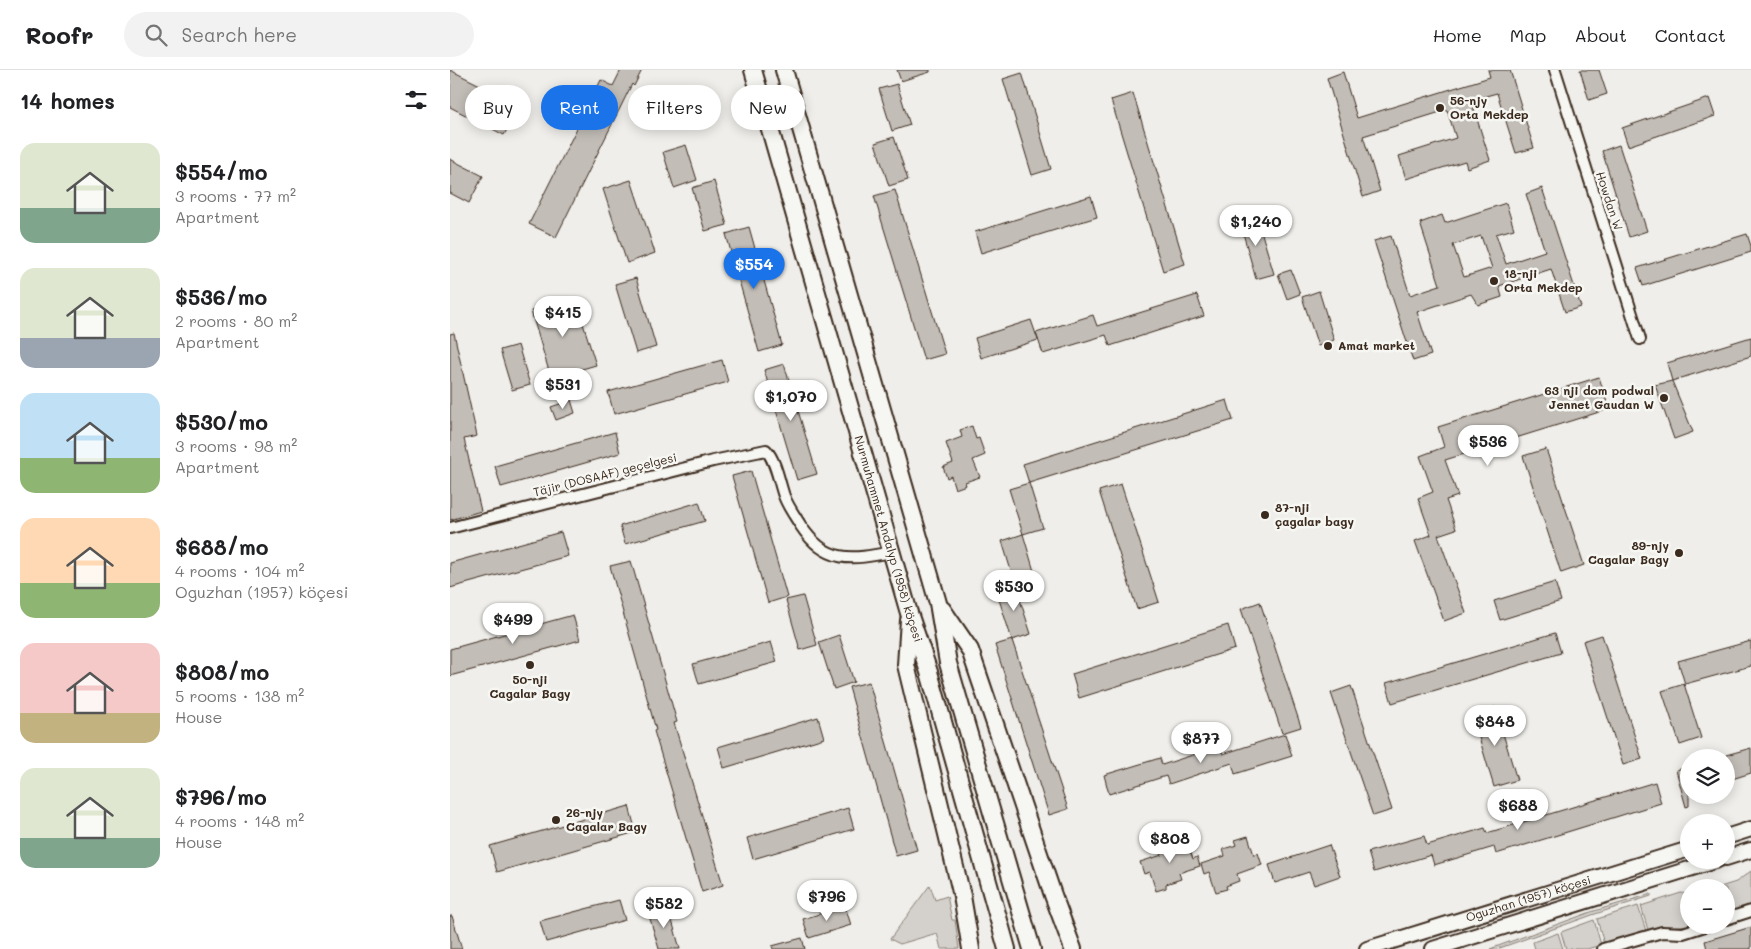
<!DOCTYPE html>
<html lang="en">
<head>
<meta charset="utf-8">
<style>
	:root { --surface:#fff; --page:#f2f2f2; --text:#202124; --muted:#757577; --line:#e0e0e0; --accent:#1a73e8 }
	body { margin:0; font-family:Mali,sans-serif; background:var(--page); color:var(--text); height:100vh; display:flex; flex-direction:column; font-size:19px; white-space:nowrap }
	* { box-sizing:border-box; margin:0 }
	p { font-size:16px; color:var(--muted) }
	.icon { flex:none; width:28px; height:28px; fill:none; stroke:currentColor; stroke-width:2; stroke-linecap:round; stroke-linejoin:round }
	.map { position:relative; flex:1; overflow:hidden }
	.panel { display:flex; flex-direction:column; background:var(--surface); width:450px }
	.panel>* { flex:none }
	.banner { position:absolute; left:15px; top:15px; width:475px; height:45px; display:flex; gap:10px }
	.buttons { position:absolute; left:1230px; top:679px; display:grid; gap:10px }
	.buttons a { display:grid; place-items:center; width:55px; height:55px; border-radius:50%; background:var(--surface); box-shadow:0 2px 12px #0003; font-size:25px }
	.price { position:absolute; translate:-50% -42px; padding:0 11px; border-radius:18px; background:#fff; color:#222; font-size:16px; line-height:32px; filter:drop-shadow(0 1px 2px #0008) }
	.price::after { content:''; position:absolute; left:50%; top:30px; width:15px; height:11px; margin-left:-8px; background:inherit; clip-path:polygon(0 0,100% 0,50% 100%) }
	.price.active { background:var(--accent); color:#fff }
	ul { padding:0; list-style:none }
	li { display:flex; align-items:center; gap:15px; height:125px; padding:0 20px }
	li span { display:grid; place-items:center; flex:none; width:140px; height:100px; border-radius:15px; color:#555 }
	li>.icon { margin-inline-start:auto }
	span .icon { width:60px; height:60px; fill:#fffc; stroke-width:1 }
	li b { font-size:21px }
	h2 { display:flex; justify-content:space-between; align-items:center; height:60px; padding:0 20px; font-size:21px }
	.chip { padding:0 18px; border-radius:22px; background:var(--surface); box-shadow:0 2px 12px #0003; font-size:18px; line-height:45px }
	.chip.active { background:var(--accent); color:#fff }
	header { display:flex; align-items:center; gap:30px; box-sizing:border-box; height:70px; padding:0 25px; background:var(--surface); border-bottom:1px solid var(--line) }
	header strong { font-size:24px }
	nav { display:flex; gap:28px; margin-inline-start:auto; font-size:18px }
	.search { width:350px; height:45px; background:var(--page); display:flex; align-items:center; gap:12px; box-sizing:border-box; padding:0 18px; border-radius:28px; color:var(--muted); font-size:19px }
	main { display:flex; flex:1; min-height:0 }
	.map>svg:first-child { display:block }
	.green { fill:#d4d1cc; stroke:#887e75 }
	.building { fill:#c2bdb7; stroke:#3b2a1e; fill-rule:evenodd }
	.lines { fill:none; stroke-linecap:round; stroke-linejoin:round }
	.minor-casing { stroke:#3b2a1e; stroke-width:14 }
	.secondary-casing { stroke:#3b2a1e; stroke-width:18 }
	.primary-casing { stroke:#3b2a1e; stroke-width:20 }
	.minor { stroke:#f6f6f2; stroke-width:10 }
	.secondary { stroke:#f6f6f2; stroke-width:14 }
	.primary { stroke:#f6f6f2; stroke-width:16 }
	.poi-dot { fill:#3b2a1e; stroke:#f6f6f2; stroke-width:2 }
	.labels { text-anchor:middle; stroke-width:5; stroke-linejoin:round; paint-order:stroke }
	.poi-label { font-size:12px; font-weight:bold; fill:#3b2a1e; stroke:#f6f6f2; text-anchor:start }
	.street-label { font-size:12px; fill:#3b2a1e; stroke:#f6f6f2 }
</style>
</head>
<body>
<header>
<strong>Roofr</strong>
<div class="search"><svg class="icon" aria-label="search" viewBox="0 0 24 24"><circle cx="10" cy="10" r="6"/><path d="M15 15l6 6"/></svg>Search here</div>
<nav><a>Home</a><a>Map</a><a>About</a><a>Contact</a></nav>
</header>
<main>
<section class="panel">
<h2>14 homes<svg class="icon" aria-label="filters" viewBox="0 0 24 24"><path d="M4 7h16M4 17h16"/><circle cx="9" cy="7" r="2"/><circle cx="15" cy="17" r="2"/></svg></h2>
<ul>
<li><span style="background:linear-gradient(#dfe7d0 65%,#7fa58c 0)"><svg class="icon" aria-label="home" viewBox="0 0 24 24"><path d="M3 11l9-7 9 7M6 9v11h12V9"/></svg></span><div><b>$554/mo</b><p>3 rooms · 77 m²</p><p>Apartment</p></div></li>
<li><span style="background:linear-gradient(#dfe7d0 70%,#9aa5b1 0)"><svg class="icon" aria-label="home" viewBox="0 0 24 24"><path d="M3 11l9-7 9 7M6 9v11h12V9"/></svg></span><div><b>$536/mo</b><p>2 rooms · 80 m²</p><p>Apartment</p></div></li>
<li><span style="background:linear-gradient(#bfe0f5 65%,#8fb573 0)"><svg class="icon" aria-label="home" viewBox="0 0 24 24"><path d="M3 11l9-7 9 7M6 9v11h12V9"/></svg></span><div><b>$530/mo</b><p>3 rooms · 98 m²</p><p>Apartment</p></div></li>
<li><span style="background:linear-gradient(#ffd9b3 65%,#8fb573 0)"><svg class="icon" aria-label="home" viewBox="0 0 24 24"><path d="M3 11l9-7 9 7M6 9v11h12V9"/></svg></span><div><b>$688/mo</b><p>4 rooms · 104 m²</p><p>Oguzhan (1957) köçesi</p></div></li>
<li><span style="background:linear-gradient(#f6c9c9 70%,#c2b280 0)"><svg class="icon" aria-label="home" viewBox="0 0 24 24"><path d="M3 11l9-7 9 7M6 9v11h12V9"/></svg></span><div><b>$808/mo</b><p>5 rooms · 138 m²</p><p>House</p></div></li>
<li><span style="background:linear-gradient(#dfe7d0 70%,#7fa58c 0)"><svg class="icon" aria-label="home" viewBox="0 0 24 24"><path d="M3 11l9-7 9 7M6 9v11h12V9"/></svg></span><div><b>$796/mo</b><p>4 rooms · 148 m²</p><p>House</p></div></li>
</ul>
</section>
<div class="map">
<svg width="1301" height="879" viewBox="0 0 1301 879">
	<rect width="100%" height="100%" fill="#efeeea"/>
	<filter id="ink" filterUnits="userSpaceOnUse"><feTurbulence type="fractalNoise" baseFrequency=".02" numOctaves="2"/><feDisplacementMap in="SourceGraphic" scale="10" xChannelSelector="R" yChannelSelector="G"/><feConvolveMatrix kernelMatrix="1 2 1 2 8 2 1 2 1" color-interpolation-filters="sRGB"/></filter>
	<g filter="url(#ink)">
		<!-- green -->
		<g class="green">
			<path d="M1301 801V837L1276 845V818H1267L1286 812Z"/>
			<path d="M480 815 485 830 497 826 502 850H505L509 879H491L487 863 450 874 440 869Z"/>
			<path d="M1231 823 1239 824V855H1243L1211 857 1198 860 1191 836Z"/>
			<path d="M1201 824V826L1142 845 1047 879H1040L1141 842Z"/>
			<path d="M1188 836 1196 861 1154 874 1147 849Z"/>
			<path d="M1144 850 1151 875 1137 879H1116L1111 862Z"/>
			<path d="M1108 863 1113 879H1085L1083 872Z"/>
		</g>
		<!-- building -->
		<g class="building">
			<path d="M0 0 70 35 54 65 0 37Z"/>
			<path d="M171 0H192L184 16 182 14 106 167 79 154 151 10 163 16Z"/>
			<path d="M447 0H480V2L451 11Z"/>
			<path d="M1038 0H1060L1084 78 1066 83 1047 23 1021 30 1040 90 1017 98 1015 91 956 109 949 86 1006 68 997 40 913 66 930 121 913 127 877 8 893 2 907 48 1040 7Z"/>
			<path d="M1130 0H1149L1157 24 1139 30Z"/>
			<path d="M572 3 601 99 582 105 553 9Z"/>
			<path d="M447 14 460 55 442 61 429 19Z"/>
			<path d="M683 23 735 194 713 201 661 30Z"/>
			<path d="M1259 28 1265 46 1178 76 1172 58Z"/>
			<path d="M444 67 458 110 439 116 425 73Z"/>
			<path d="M236 75 247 110 224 118 213 82Z"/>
			<path d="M1169 75 1197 161 1179 167 1152 81Z"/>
			<path d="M0 89 33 106 19 133 0 123Z"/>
			<path d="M181 110 205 183 177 193 153 119Z"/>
			<path d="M264 111 277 155 255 161 242 118Z"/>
			<path d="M1092 118 1131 237 1115 242 1101 199 1049 216 1052 227 1028 235 1021 224 967 242 981 285 963 291 924 171 941 166 960 225 990 215 970 153 992 145 995 153 1056 133 1064 159 1046 164 1056 194 1095 181 1076 124ZM1031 166 1042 198 1014 207 1003 175Z"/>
			<path d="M445 120 495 284 474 290 424 126Z"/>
			<path d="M641 126 647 147 531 183 525 162Z"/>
			<path d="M806 144 824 204 806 209 789 149Z"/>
			<path d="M299 157 332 275 309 282 276 164Z"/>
			<path d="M1297 164 1301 176V182L1193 216 1187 198Z"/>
			<path d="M841 200 850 224 837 229 828 204Z"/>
			<path d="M186 208 206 277 186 283 165 214Z"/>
			<path d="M869 221 884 270 868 276 852 227Z"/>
			<path d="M747 225 754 246 660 276 656 265 593 284 586 263 643 245 647 256Z"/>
			<path d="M125 228 146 295 101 308 81 241Z"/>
			<path d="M581 250 588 270 531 288 525 268Z"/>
			<path d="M4 263 27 366 14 369 31 441 0 450V264Z"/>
			<path d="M1301 267V286L1222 311 1217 293Z"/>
			<path d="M68 275 80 315 62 320 50 280Z"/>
			<path d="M272 290 278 312 164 344 158 322Z"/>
			<path d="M334 294 367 404 347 410 314 300Z"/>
			<path d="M1149 307 1159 339 995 390 1008 426 996 430 1006 459 988 465 1016 543 994 551 965 471 981 465 968 428 983 422 970 386 994 377 988 357Z"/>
			<path d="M1222 311 1243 362 1224 369 1205 315Z"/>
			<path d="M121 330 125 343 106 350 101 337Z"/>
			<path d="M777 330 783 350 579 413 573 394Z"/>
			<path d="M522 356 526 369 529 368 535 385 523 390 530 407 515 412 516 415 505 419 501 406 497 408 493 397 503 393 496 373 512 367 510 360Z"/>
			<path d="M165 362 170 383 51 417 45 396Z"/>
			<path d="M1096 379 1134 495 1111 503 1073 386Z"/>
			<path d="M301 401 337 527 318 533 282 406Z"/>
			<path d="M579 413 593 458 573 464 559 419Z"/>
			<path d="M671 414 709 532 687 539 649 421Z"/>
			<path d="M249 432 255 451 175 474 170 456Z"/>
			<path d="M111 462 118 486 0 518V493Z"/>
			<path d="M573 464 586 508 565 514 552 471Z"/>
			<path d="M181 491 227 652 224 653 273 815 252 822 204 661 206 660 160 496Z"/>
			<path d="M1105 512 1111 531 1050 550 1044 531Z"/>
			<path d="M565 514 581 564 562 570 546 520Z"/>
			<path d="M353 526 367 575 350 580 336 530Z"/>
			<path d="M810 532 851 657 832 663 791 539Z"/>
			<path d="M123 545 130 570 0 606V579Z"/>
			<path d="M778 555 785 579 629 628 622 604Z"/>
			<path d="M1105 563 1111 583 942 633 936 613Z"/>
			<path d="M389 565 404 612 384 619 369 572Z"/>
			<path d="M1152 565 1192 689 1173 695 1133 571Z"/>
			<path d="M562 570 618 739 599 745 545 575Z"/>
			<path d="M1301 571V596L1235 614 1228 591Z"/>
			<path d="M321 572 327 592 249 614 243 594Z"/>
			<path d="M419 612 467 780 446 786 399 617Z"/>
			<path d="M1234 614 1251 668 1230 675 1212 621Z"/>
			<path d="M901 616 942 740 923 746 881 623Z"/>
			<path d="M1045 637 1067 710 1044 717 1022 644Z"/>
			<path d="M368 647 374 668 274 698 268 677Z"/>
			<path d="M835 664 842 686 785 704 782 693 719 714 716 706 659 724 654 705 710 688 712 695 770 676 773 684Z"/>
			<path d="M1301 678V703L1276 711V685Z"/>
			<path d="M1239 697V736L1236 737 1226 700Z"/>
			<path d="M1205 712 1211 733 1046 784 1044 777 984 795 981 785 924 802 918 782 974 766 977 775 1035 758 1037 763Z"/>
			<path d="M179 736 186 762 47 802 40 776Z"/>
			<path d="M398 738 404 759 303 789 297 768Z"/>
			<path d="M735 766 743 789 747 787 750 796 729 803 731 809 716 814V818L706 821 700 802 694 804 690 792 712 785 710 779 724 774 723 770Z"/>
			<path d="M798 766 804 785 808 783 812 795 787 804 789 811 776 816 777 819 766 822 759 802 754 804 751 794 775 786 773 779 787 775 785 770Z"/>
			<path d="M879 775 890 806 864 815 859 802 825 813 819 795Z"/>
			<path d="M169 830 175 850 96 872 90 851Z"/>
			<path d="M218 836 230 879H209L198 842Z"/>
			<path d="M395 836 401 855 359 868 353 849Z"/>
			<path d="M0 846H2L12 879H0Z"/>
			<path d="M1301 857V879H1257L1255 871Z"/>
			<path d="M352 868 355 879H323L322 876Z"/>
		</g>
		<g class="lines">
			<defs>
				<g id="minor">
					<path d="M1105 0 1190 269"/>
					<path d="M0 458 263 391 316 380C326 391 329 412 334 426 338 437 345 446 351 456 376 494 401 490 441 482"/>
					<path d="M1276 849 1301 841"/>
					<path d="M1153 879 1212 862 1233 863 1258 855"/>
				</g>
				<g id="secondary">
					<path d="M1276 767 1301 759"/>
					<path d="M1276 788 1301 780"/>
					<path id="s1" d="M917 879 1239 779"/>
					<path d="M983 879 1268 790"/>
				</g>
				<g id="primary">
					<path id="s2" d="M303 0 459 543 479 602 557 879"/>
					<path d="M334 0 488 533 498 593 582 879"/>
					<path d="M492 539 520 580 603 825 623 879"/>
					<path d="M459 550 456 595 512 826 521 879"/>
				</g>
			</defs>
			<!-- minor casing -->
			<use href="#minor" class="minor-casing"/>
			<!-- secondary casing -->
			<use href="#secondary" class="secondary-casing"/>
			<!-- primary casing -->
			<use href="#primary" class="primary-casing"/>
			<!-- minor -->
			<use href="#minor" class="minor"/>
			<!-- secondary -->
			<use href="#secondary" class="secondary"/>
			<!-- primary -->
			<use href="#primary" class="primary"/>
		</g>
	</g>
	<!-- markers -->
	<g class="poi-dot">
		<circle cx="990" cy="38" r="5"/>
		<circle cx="1044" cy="211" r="5"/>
		<circle cx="878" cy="276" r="5"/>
		<circle cx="1214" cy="328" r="5"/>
		<circle cx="815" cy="445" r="5"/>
		<circle cx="1229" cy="483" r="5"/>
		<circle cx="80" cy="595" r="5"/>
		<circle cx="106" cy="750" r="5"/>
	</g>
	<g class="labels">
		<!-- poi labels -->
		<g class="poi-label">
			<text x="1000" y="35">56-njy<tspan x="1000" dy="14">Orta Mekdep</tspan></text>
			<text x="1054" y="208">18-nji<tspan x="1054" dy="14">Orta Mekdep</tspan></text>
			<text x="888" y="280">Amat market</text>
			<text x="1204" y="325" text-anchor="end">63 nji dom podwal<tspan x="1204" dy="14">Jennet Gaudan W</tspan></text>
			<text x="825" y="442">87-nji<tspan x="825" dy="14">çagalar bagy</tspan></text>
			<text x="1219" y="480" text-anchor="end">89-njy<tspan x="1219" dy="14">Cagalar Bagy</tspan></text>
			<text x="80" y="614" text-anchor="middle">50-nji<tspan x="80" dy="14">Cagalar Bagy</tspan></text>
			<text x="116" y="747">26-njy<tspan x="116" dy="14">Cagalar Bagy</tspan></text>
		</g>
		<!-- street labels -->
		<g class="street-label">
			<text transform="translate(1159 131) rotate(72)" y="4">Howdan W</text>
			<text transform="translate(155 405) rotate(-14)" y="4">Täjir (DOSAAF) geçelgesi</text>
			<text dy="4" stroke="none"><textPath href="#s2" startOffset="488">Nurmuhammet Andalyp (1958) köçesi</textPath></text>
			<text dy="4" stroke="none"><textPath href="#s1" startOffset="169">Oguzhan (1957) köçesi</textPath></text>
		</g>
	</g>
</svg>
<div class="buttons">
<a><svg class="icon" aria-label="layers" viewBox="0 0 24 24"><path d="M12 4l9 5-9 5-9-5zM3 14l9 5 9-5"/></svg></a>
<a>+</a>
<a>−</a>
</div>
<b class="price" style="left:806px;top:177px">$1,240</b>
<b class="price active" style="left:304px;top:220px">$554</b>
<b class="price" style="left:113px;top:268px">$415</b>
<b class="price" style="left:113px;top:340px">$531</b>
<b class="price" style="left:341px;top:352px">$1,070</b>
<b class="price" style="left:1038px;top:397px">$536</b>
<b class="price" style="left:564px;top:542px">$530</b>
<b class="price" style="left:63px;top:575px">$499</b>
<b class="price" style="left:1045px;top:677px">$848</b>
<b class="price" style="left:751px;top:694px">$877</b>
<b class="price" style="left:1068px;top:761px">$688</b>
<b class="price" style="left:720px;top:794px">$808</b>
<b class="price" style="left:377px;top:852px">$796</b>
<b class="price" style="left:214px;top:859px">$582</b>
<div class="banner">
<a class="chip">Buy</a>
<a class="chip active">Rent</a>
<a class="chip">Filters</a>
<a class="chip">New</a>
</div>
</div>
</main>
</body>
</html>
